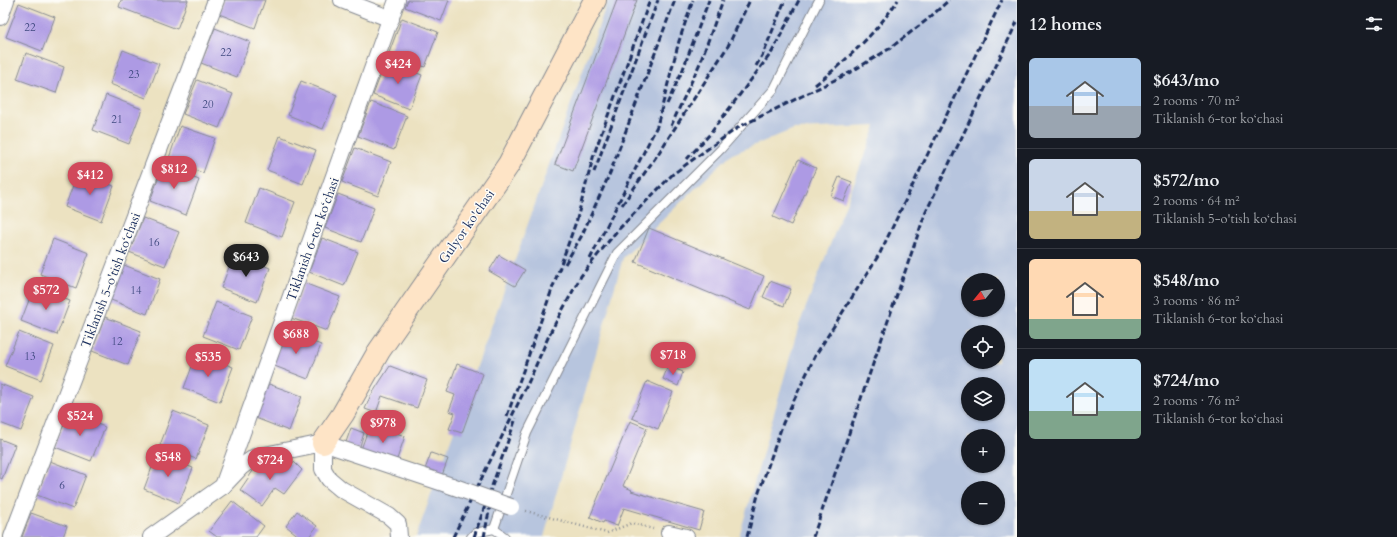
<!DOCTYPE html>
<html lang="en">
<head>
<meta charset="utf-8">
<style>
	:root { --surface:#171b24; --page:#242831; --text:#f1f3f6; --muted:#9ea1a6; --line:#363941; --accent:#d1495b }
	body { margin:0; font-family:Cardo,serif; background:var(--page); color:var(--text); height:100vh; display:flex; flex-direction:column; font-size:15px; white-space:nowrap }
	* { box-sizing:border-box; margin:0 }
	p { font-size:13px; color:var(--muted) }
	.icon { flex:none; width:22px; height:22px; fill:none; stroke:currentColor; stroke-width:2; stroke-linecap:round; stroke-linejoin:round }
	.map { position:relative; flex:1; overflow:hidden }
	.drawer { display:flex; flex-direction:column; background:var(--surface); width:380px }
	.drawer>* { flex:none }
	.needle { width:26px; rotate:240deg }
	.controls { position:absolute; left:961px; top:273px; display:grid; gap:8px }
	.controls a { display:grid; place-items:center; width:44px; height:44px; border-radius:50%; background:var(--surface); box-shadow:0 1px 3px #0004; font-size:20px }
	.price { position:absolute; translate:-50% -34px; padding:0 9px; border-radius:14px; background:var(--accent); color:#fff; font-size:13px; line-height:26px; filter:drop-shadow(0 1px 2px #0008) }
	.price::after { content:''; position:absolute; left:50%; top:24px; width:12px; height:9px; margin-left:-6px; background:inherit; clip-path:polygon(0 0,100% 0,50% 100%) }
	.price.selected { background:#222; color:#fff }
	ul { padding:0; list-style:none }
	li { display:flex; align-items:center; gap:12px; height:100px; padding:0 12px }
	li+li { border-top:1px solid var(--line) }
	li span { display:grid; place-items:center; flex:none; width:112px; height:80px; border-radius:6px; color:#555 }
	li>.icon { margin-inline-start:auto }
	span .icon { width:48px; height:48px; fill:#fffc; stroke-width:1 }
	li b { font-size:17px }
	h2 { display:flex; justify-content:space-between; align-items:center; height:48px; padding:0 12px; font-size:17px }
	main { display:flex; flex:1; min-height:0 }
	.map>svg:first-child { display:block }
	.industrial { fill:#b7c5de; fill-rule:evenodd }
	.building { fill:#ad9ae4 }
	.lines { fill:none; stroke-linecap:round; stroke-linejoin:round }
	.lane-casing { stroke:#848890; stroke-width:10 }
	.street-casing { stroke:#848890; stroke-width:18 }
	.secondary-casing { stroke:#848890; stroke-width:24 }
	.path { stroke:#848890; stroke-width:2.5; stroke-dasharray:1 3; stroke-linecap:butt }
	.lane { stroke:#fff; stroke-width:8 }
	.street { stroke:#fff; stroke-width:16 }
	.secondary { stroke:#fee4c6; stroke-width:22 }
	.rail { stroke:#1b2f5e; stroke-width:3; stroke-dasharray:6 3; stroke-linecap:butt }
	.street-bridge-casing { stroke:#848890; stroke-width:18; stroke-linecap:butt }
	.street-bridge { stroke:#fff; stroke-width:16 }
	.labels { text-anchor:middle; stroke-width:3; stroke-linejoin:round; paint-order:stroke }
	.number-label { font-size:11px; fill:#404a80 }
	.street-label { font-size:13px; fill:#1b2f5e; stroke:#fdfcf7 }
</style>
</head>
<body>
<main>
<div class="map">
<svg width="1017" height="537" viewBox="0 0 1017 537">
	<rect width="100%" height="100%" fill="#fdfcf7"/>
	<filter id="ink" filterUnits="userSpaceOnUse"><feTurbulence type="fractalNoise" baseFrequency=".025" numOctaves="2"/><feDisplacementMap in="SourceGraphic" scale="8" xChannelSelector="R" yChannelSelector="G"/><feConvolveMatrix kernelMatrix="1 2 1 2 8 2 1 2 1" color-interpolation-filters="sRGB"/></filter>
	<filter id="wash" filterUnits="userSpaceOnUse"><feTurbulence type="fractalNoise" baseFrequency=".012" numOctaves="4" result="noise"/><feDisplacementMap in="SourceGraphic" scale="16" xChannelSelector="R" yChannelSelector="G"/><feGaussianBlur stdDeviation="0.9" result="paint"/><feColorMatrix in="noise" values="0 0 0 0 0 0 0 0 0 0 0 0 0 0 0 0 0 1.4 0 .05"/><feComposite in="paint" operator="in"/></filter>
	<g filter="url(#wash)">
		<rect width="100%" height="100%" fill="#ece2c1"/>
		<!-- industrial -->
		<path class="industrial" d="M608 0H1017V537H739L799 325 876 126 794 129 730 155 623 258 544 537H416ZM968 280H998V310H968ZM968 332H998V362H968ZM968 384H998V414H968ZM968 436H998V466H968ZM968 488H998V518H968Z"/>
		<g id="blocks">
			<!-- building -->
			<g class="building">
				<path d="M121 0H188L177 29 119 7Z"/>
				<path d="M224 0H265L255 28 219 14Z"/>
				<path d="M408 0H449L441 21 405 7Z"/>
				<path d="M617 0H637L573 171 555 164Z"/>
				<path d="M19 3 55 17 42 51 6 37Z"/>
				<path d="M402 18 438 32 425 67 389 53Z"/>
				<path d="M215 28 250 42 237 77 201 63Z"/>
				<path d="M123 50 159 64 146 98 110 84Z"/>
				<path d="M26 53 64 67 56 93 17 79Z"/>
				<path d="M386 61 422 75 409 109 373 95Z"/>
				<path d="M197 80 233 94 219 128 183 114Z"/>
				<path d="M301 81 337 95 323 129 288 115Z"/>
				<path d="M106 95 142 109 129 144 93 130Z"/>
				<path d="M371 102 407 116 394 150 358 136Z"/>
				<path d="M180 126 215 138 203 173 168 161Z"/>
				<path d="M280 136 316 150 303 184 267 170Z"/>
				<path d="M355 148 391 162 378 196 342 182Z"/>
				<path d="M798 160 816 168 791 225 773 217Z"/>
				<path d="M163 166 199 180 186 215 150 201Z"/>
				<path d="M78 172 114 186 101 221 65 207Z"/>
				<path d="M839 177 852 182 844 201 831 196Z"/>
				<path d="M259 188 295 202 282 237 246 223Z"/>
				<path d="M338 194 374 208 361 242 325 228Z"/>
				<path d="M143 218 179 232 165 266 129 252Z"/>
				<path d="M649 228 764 276 750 310 635 262Z"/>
				<path d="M322 238 358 252 344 286 309 272Z"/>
				<path d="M53 239 89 253 76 288 40 274Z"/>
				<path d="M234 254 270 268 257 302 221 288Z"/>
				<path d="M499 255 525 270 515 286 489 271Z"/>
				<path d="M124 265 160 279 147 314 111 300Z"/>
				<path d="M770 281 791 289 784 306 763 297Z"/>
				<path d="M304 283 340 297 327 331 291 318Z"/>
				<path d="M34 287 70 301 57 335 21 321Z"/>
				<path d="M216 302 252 316 239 350 203 336Z"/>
				<path d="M105 317 141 331 128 365 92 351Z"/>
				<path d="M285 331 321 345 308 379 272 365Z"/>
				<path d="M19 332 54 346 41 380 5 366Z"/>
				<path d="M197 353 233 367 220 402 184 388Z"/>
				<path d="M457 364 483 374 462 433 449 429 455 413 449 411 455 395 447 392Z"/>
				<path d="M390 366 427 380 417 408 382 396 376 413 365 409 370 397Z"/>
				<path d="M668 366 683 372 678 386 663 379Z"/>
				<path d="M647 381 673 392 658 429 632 418Z"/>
				<path d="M266 383 302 396 289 431 253 417Z"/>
				<path d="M0 384 34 397 21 431 0 423Z"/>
				<path d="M173 411 209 425 196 459 160 445Z"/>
				<path d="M68 413 105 427 91 461 55 447Z"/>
				<path d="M630 421 647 428 623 486 632 490 631 491 704 512 699 530 624 508 617 526 604 521 603 523 590 517Z"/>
				<path d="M370 424 405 436 395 465 360 452Z"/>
				<path d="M351 428 364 433 359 449 345 445Z"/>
				<path d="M0 439 15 445 2 479 0 478Z"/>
				<path d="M431 453 448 459 440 481 423 475Z"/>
				<path d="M157 454 193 468 179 503 144 489Z"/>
				<path d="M50 461 86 475 73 509 37 495Z"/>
				<path d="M294 462 302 470 284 494 275 488 262 506 240 490 255 468Z"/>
				<path d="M232 501 264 526 256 537H217L209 531Z"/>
				<path d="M297 511 317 526 309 537H300L286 526Z"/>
				<path d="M31 513 67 526 63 537H22Z"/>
			</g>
		</g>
	</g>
	<g filter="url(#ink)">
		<use href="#blocks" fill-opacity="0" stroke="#848890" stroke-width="1"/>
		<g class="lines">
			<defs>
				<g id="lane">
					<path d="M494 529 505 537"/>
					<path d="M471 537 475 533 494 529 527 433 617 253 721 149 774 89 819 0"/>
				</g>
				<g id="street">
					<path d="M342 0 391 19"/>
					<path d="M0 17 6 0"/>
					<path d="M323 443V469L329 479 341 489 389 516 398 524 399 537"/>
					<path d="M223 486 397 0"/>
					<path d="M669 533 686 537"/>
					<path d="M12 537 216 0"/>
					<path d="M151 537 223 486 241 467 255 457 323 443 452 486"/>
				</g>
				<path id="secondary" d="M323 443 343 414 379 351 509 164 595 0"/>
			</defs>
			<!-- lane casing -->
			<use href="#lane" class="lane-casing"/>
			<!-- street casing -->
			<use href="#street" class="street-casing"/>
			<!-- secondary casing -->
			<use href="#secondary" class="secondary-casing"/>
			<!-- path -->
			<path class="path" d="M526 511 607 533 632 523 653 529"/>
			<!-- lane -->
			<use href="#lane" class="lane"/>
			<!-- street -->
			<use href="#street" class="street"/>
			<!-- secondary -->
			<use href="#secondary" class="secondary"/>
			<!-- rail -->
			<g class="rail">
				<path d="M756 66 763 54 785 0"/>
				<path d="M815 85C847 60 876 33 898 0"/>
				<path d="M667 104 683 69 709 0"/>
				<path d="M671 126 700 63 723 0"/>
				<path d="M687 159 710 134 772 52 799 0"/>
				<path d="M594 172 658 0"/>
				<path d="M622 205 658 154 728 46 750 0"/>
				<path d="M590 259 657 126 679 41 693 0"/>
				<path d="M565 264 581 237 610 173 675 0"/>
				<path d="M507 416 577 219 594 154 650 0"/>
				<path d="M453 537 529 381 550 333 581 276 616 232 673 174 709 148 739 127 849 73 889 49 928 19 949 0"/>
				<path d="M474 537 516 418"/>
				<path d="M484 537 490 506"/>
				<path d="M747 537 758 495 783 423 815 356 880 253 1002 0"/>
				<path d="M813 537 925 214 1017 22"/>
			</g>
			<defs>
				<path id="street-bridge" d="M452 486 511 507"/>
			</defs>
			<!-- street-bridge casing -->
			<use href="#street-bridge" class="street-bridge-casing"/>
			<!-- street-bridge -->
			<use href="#street-bridge" class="street-bridge"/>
		</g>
	</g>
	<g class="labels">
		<!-- number labels -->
		<g class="number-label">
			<text x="30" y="31">22</text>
			<text x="226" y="56">22</text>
			<text x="134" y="78">23</text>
			<text x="208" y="108">20</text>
			<text x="117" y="123">21</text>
			<text x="154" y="246">16</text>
			<text x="136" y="294">14</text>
			<text x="117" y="345">12</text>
			<text x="30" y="360">13</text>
			<text x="62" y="489">6</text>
		</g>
		<!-- street labels -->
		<g class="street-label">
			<text transform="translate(466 226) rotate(-55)" y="5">Gulyor ko'chasi</text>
			<text transform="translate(312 239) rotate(-70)" y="5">Tiklanish 6-tor ko‘chasi</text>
			<text transform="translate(110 280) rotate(-69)" y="5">Tiklanish 5-o'tish ko‘chasi</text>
		</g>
	</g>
</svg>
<div class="controls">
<a><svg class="needle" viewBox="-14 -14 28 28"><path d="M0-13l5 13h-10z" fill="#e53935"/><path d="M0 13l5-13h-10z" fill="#9ea1a6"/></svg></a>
<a><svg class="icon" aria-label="locate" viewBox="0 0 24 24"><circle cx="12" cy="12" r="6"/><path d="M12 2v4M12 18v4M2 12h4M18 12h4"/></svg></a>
<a><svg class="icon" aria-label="layers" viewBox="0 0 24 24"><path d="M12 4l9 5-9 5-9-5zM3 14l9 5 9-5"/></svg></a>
<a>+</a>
<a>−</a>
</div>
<b class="price" style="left:398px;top:85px">$424</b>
<b class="price" style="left:174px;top:190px">$812</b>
<b class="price" style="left:90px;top:196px">$412</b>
<b class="price selected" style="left:246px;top:278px">$643</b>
<b class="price" style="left:46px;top:311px">$572</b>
<b class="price" style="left:296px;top:355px">$688</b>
<b class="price" style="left:673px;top:376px">$718</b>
<b class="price" style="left:208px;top:378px">$535</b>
<b class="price" style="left:80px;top:437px">$524</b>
<b class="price" style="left:383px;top:444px">$978</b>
<b class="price" style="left:168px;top:478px">$548</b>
<b class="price" style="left:270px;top:481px">$724</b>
</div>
<section class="drawer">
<h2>12 homes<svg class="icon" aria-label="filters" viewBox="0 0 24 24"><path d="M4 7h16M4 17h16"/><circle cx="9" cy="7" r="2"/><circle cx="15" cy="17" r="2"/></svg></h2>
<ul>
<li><span style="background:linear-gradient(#a9c7e8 60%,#9aa5b1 0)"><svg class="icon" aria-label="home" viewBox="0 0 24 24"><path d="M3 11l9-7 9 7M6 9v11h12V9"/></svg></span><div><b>$643/mo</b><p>2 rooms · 70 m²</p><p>Tiklanish 6-tor ko‘chasi</p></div></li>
<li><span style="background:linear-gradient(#c9d6e8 65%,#c2b280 0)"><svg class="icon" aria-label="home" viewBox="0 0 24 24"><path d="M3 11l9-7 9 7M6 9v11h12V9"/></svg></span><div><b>$572/mo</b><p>2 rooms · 64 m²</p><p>Tiklanish 5-o'tish ko‘chasi</p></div></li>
<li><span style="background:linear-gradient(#ffd9b3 75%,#7fa58c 0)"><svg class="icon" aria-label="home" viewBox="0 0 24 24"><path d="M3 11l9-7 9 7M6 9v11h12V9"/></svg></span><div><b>$548/mo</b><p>3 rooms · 86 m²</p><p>Tiklanish 6-tor ko‘chasi</p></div></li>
<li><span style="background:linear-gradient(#bfe0f5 65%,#7fa58c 0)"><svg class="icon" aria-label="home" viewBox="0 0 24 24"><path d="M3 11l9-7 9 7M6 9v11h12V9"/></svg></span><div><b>$724/mo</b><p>2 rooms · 76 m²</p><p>Tiklanish 6-tor ko‘chasi</p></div></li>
</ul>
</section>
</main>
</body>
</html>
